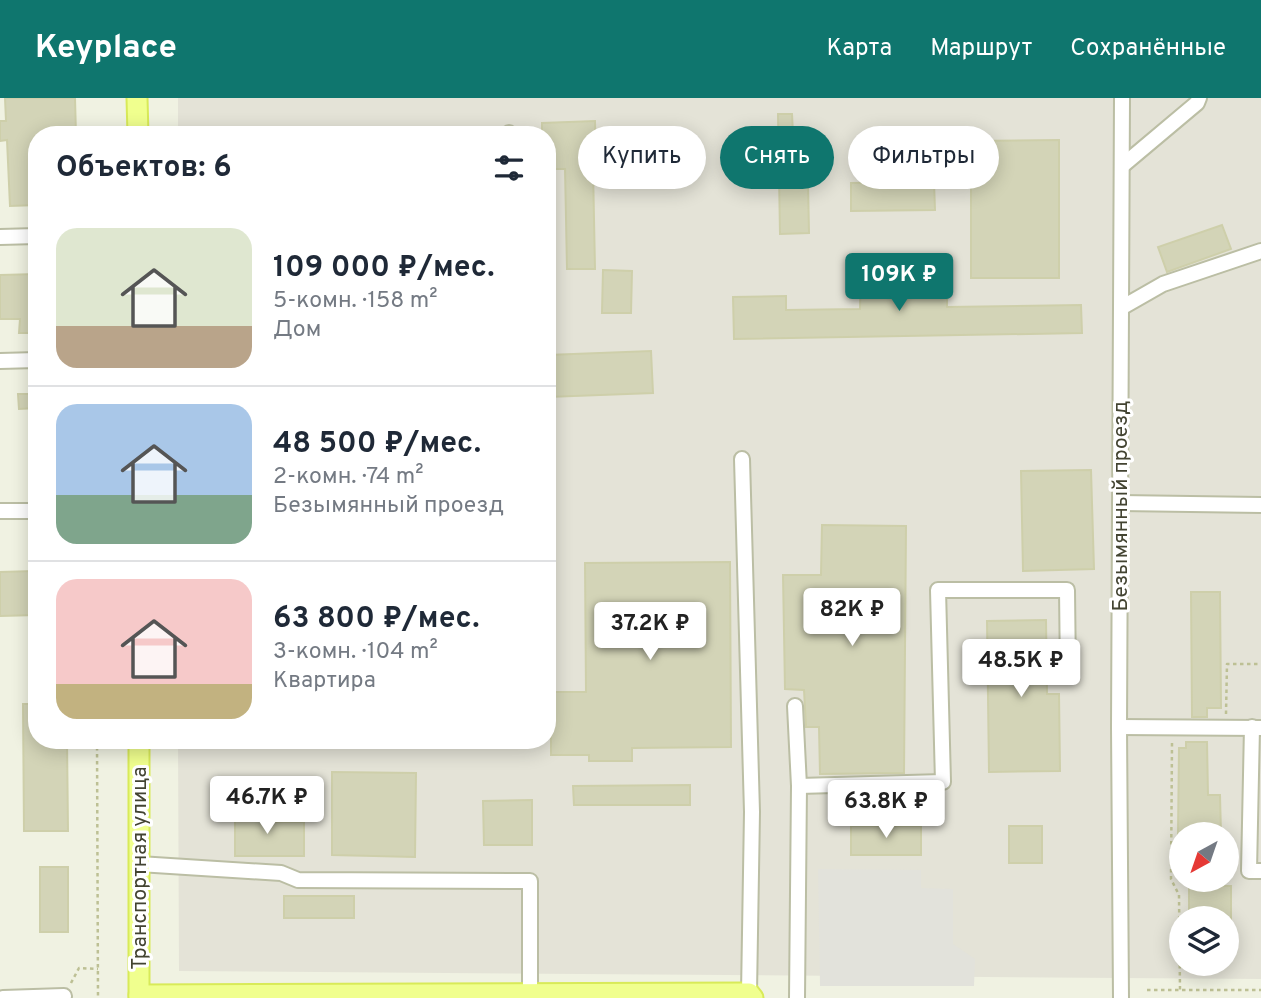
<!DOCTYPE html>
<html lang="ru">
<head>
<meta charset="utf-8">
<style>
	:root { --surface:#fff; --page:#f6f6f7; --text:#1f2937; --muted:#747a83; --line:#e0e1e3; --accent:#0f766e }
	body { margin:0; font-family:Overpass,sans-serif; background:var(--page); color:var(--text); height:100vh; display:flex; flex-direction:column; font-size:26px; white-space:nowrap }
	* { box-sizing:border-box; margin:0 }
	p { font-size:23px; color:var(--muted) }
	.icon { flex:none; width:38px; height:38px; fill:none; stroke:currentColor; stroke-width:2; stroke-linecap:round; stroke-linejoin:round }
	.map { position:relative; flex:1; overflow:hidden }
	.panel { position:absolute; left:28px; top:28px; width:528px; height:623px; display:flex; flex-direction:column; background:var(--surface); border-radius:28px; box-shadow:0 4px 18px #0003 }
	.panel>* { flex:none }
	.hud { position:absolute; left:578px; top:28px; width:578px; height:63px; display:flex; gap:14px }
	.needle { width:46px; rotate:220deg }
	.buttons { position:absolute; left:1169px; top:724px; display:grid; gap:14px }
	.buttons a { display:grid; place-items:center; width:70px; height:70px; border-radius:50%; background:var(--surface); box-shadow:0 4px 18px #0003; font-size:35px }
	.price { position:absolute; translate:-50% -60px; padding:0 16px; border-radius:7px; background:#fff; color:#222; font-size:23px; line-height:46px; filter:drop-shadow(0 2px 4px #0008) }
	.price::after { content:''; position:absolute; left:50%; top:42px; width:21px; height:16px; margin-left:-10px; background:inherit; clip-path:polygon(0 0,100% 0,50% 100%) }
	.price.current { background:var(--accent); color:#fff }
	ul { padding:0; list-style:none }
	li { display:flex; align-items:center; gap:21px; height:175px; padding:0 28px }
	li+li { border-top:2px solid var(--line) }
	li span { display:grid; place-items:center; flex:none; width:196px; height:140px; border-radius:21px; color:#555 }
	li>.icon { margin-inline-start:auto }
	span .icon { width:84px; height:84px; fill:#fffc; stroke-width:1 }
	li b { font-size:30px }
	h2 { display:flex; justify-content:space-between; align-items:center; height:84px; padding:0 28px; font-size:30px }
	.pill { padding:0 24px; border-radius:32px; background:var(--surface); box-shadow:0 4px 18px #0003; font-size:24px; line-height:63px }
	.pill.current { background:var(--accent); color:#fff }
	header { display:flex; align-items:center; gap:42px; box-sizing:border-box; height:98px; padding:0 35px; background:var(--accent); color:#fff }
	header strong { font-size:33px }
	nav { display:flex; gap:38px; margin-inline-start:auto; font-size:24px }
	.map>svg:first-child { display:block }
	.industrial { fill:#e4e3d7; fill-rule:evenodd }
	.parking { fill:#e2e2db }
	.building { fill:#d3d4b7; stroke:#cecfaa; stroke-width:2 }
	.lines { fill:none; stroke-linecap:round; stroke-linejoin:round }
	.minor-casing { stroke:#bbbea4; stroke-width:18 }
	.major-casing { stroke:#d8ea58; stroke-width:23 }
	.path { stroke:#bdc094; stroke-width:2.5; stroke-dasharray:3.5 3.5; stroke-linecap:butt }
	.minor { stroke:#fff; stroke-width:14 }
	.major { stroke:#f0ff8e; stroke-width:19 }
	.labels { text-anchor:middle; stroke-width:6; stroke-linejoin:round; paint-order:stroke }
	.street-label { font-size:21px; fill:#434432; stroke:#fff }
</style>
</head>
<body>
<header>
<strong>Keyplace</strong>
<nav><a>Карта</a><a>Маршрут</a><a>Сохранённые</a></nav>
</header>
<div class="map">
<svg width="1261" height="900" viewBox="0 0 1261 900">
	<rect width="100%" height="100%" fill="#f0f2e2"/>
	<!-- industrial -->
	<path class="industrial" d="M178 0H1261V881L179 873 178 642H548V37H178ZM1181 737H1227V782H1181ZM1181 821H1227V866H1181Z"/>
	<!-- parking -->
	<path class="parking" d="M818 771 921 772V790L953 791V846L975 861 974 888H820Z"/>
	<!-- building -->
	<g class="building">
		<path d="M5 0H75L76 37H37V107L10 108 7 42 0 43V23H6Z"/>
		<path d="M778 16H792L793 36 807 35 809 135 780 136Z"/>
		<path d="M595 23 596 70H593L595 171H567L565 71H548V37H542V25Z"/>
		<path d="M1059 42V180H971V43Z"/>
		<path d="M934 84 935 112 851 113V85Z"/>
		<path d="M1222 127 1231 151 1167 174 1158 149Z"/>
		<path d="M861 171H947V209L1081 207 1082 235 734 241 733 199 786 198V212L860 211Z"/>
		<path d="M603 172 632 173 631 215H602Z"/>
		<path d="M37 176V235H19L20 221H0V177Z"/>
		<path d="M651 253 653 295 548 299V257Z"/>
		<path d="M18 296H37V310L19 311Z"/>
		<path d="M1091 372 1094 471 1023 473 1021 373Z"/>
		<path d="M822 427 906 428 904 675 820 676 819 629H806L804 592 785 591 783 477H821Z"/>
		<path d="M730 464 731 649 632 650V663H589V657H551V625H548V594H586L585 465Z"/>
		<path d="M34 473 36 517 0 518V474Z"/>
		<path d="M1191 494H1220L1221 610H1207V619H1192Z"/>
		<path d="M1046 522 1047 596H1059L1060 673 989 674 987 523Z"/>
		<path d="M23 606H37V642H67L68 733H24Z"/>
		<path d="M1186 644H1207L1208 697H1220L1221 737H1178L1179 650H1186Z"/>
		<path d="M332 674 416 675 415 759 332 757Z"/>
		<path d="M690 687V707H574L573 688Z"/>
		<path d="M532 702V747H484L483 703Z"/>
		<path d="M235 710H261V724H304V758H235Z"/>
		<rect x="851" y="728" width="70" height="29"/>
		<rect x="1009" y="728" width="33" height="37"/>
		<rect x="40" y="769" width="28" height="65"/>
		<rect x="1189" y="788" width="42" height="33"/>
		<rect x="284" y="798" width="70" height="22"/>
	</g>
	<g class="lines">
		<defs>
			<g id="minor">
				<path d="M509 35V37"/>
				<path d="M1122 68 1197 5 1199 0"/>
				<path d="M0 139 37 138"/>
				<path d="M1121 210 1163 186 1261 153"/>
				<path d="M0 263 37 262"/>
				<path d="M742 361 752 714 749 895"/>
				<path d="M1120 405 1261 407"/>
				<path d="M0 413H37"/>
				<path d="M795 608 799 688 797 900"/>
				<path d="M1119 629 1261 630"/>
				<path d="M1252 629 1249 773H1261"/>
				<path d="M799 688 943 684 938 492H1067L1068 577"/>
				<path d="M139 766 281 775 298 782 530 783V896"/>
				<path d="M3 900 64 898"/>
				<path d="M1121 900 1119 629 1122 0"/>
			</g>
			<g id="major">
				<path d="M137 0 138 37"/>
				<path d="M139 642V900"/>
				<path d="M139 897 749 895 753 900"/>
			</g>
		</defs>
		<!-- minor casing -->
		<use href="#minor" class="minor-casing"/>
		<!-- major casing -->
		<use href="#major" class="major-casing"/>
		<!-- path -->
		<g class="path">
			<path d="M1226 616 1227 566H1261"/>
			<path d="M97 642 98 900"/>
			<path d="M1172 645 1171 781 1179 797 1180 892"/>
			<path d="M71 885 79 870 98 871"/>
			<path d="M1147 892H1261"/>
		</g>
		<!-- minor -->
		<use href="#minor" class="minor"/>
		<!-- major -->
		<use href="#major" class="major"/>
	</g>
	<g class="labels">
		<!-- street labels -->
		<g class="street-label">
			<text transform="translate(1120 408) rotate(-90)" y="7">Безымянный проезд</text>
			<text transform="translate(139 770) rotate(-90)" y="7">Транспортная улица</text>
		</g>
	</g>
</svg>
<div class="buttons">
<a><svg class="needle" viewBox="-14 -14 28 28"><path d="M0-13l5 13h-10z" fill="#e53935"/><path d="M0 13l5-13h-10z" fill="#747a83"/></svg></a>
<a><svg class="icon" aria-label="layers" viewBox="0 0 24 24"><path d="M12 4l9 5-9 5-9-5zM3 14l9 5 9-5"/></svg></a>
</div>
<b class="price current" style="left:899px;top:215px">109K ₽</b>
<b class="price" style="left:852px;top:550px">82K ₽</b>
<b class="price" style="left:650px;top:564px">37.2K ₽</b>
<b class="price" style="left:1021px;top:601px">48.5K ₽</b>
<b class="price" style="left:267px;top:738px">46.7K ₽</b>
<b class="price" style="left:886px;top:742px">63.8K ₽</b>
<div class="hud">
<a class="pill">Купить</a>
<a class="pill current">Снять</a>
<a class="pill">Фильтры</a>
</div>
<section class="panel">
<h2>Объектов: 6<svg class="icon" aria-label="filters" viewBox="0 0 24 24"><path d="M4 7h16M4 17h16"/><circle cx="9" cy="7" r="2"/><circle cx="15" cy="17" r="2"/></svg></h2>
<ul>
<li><span style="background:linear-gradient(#dfe7d0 70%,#b9a48a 0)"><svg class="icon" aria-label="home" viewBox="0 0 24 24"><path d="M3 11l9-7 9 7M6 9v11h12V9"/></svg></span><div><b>109 000 ₽/мес.</b><p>5-комн. · 158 m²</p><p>Дом</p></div></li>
<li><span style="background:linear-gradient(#a9c7e8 65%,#7fa58c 0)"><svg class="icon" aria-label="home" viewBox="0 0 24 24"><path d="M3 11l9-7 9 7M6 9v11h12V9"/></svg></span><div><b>48 500 ₽/мес.</b><p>2-комн. · 74 m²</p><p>Безымянный проезд</p></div></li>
<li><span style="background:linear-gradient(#f6c9c9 75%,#c2b280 0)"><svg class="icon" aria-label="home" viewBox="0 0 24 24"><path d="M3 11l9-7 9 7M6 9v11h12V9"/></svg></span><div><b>63 800 ₽/мес.</b><p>3-комн. · 104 m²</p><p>Квартира</p></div></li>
</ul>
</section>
</div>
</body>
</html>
